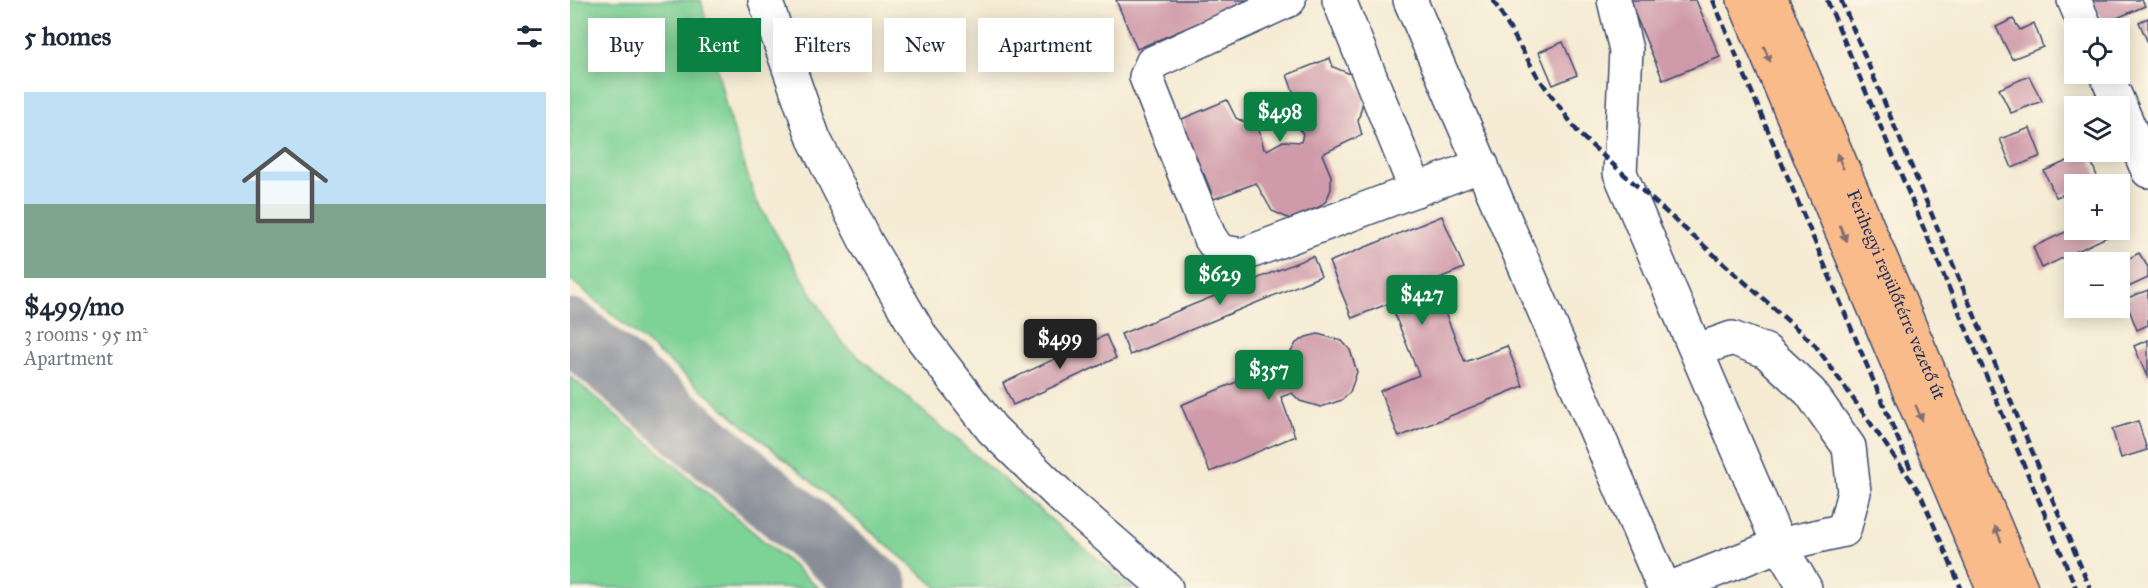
<!DOCTYPE html>
<html lang="en">
<head>
<meta charset="utf-8">
<style>
	:root { --surface:#fff; --page:#f2f2f3; --text:#1f2937; --muted:#747a83; --line:#e0e1e3; --accent:#0b8043 }
	body { margin:0; font-family:"IM FELL Great Primer",serif; background:var(--page); color:var(--text); height:100vh; display:flex; flex-direction:column; font-size:22px; white-space:nowrap }
	* { box-sizing:border-box; margin:0 }
	p { font-size:20px; color:var(--muted) }
	.icon { flex:none; width:33px; height:33px; fill:none; stroke:currentColor; stroke-width:2; stroke-linecap:round; stroke-linejoin:round }
	.map { position:relative; flex:1; overflow:hidden }
	.sheet { display:flex; flex-direction:column; background:var(--surface); width:570px }
	.sheet>* { flex:none }
	.guide { position:absolute; left:18px; top:18px; width:570px; height:54px; display:flex; gap:12px }
	.fabs { position:absolute; left:1494px; top:18px; display:grid; gap:12px }
	.fabs a { display:grid; place-items:center; width:66px; height:66px; border-radius:0px; background:var(--surface); box-shadow:0 3px 15px #0003; font-size:30px }
	.price { position:absolute; translate:-50% -51px; padding:0 14px; border-radius:6px; background:var(--accent); color:#fff; font-size:20px; line-height:39px; filter:drop-shadow(0 2px 3px #0008) }
	.price::after { content:''; position:absolute; left:50%; top:36px; width:18px; height:14px; margin-left:-9px; background:inherit; clip-path:polygon(0 0,100% 0,50% 100%) }
	.price.selected { background:#222; color:#fff }
	ul { padding:0; list-style:none }
	li { display:grid; align-content:center; gap:12px; height:318px; padding:0 24px }
	li+li { border-top:2px solid var(--line) }
	li span { display:grid; place-items:center; height:186px; border-radius:0px; color:#555 }
	li>.icon { margin-inline-start:auto }
	span .icon { width:108px; height:108px; fill:#fffc; stroke-width:1 }
	li b { font-size:26px }
	h2 { display:flex; justify-content:space-between; align-items:center; height:72px; padding:0 24px; font-size:26px }
	.tag { padding:0 21px; border-radius:0px; background:var(--surface); box-shadow:0 3px 15px #0003; font-size:21px; line-height:54px }
	.tag.selected { background:var(--accent); color:#fff }
	main { display:flex; flex:1; min-height:0 }
	.map>svg:first-child { display:block }
	.green { fill:#7dd295; stroke:#4c807a; stroke-width:1.5 }
	.lines { fill:none; stroke-linecap:round; stroke-linejoin:round }
	.taxiway { stroke:#888d98; stroke-width:63 }
	.building { fill:#cf9aa9 }
	.minor-casing { stroke:#3c4b70; stroke-width:36 }
	.major-casing { stroke:#3c4b70; stroke-width:36 }
	.minor { stroke:#fff; stroke-width:33 }
	.major { stroke:#fabb8b; stroke-width:33 }
	.rail { stroke:#1b2f5e; stroke-width:4.5; stroke-dasharray:9 4.5; stroke-linecap:butt }
	.oneway { fill:#7f6e72 }
	.labels { text-anchor:middle; stroke-width:5; stroke-linejoin:round; paint-order:stroke }
	.street-label { font-size:18px; fill:#1b2f5e; stroke:#fcf5e5 }
</style>
</head>
<body>
<main>
<section class="sheet">
<h2>5 homes<svg class="icon" aria-label="filters" viewBox="0 0 24 24"><path d="M4 7h16M4 17h16"/><circle cx="9" cy="7" r="2"/><circle cx="15" cy="17" r="2"/></svg></h2>
<ul>
<li><span style="background:linear-gradient(#bfe0f5 60%,#7fa58c 0)"><svg class="icon" aria-label="home" viewBox="0 0 24 24"><path d="M3 11l9-7 9 7M6 9v11h12V9"/></svg></span><div><b>$499/mo</b><p>3 rooms · 95 m²</p><p>Apartment</p></div></li>
</ul>
</section>
<div class="map">
<svg width="1578" height="588" viewBox="0 0 1578 588">
	<rect width="100%" height="100%" fill="#fcf5e5"/>
	<filter id="ink" filterUnits="userSpaceOnUse"><feTurbulence type="fractalNoise" baseFrequency=".0167" numOctaves="2"/><feDisplacementMap in="SourceGraphic" scale="12" xChannelSelector="R" yChannelSelector="G"/><feConvolveMatrix kernelMatrix="1 2 1 2 8 2 1 2 1" color-interpolation-filters="sRGB"/></filter>
	<filter id="wash" filterUnits="userSpaceOnUse"><feTurbulence type="fractalNoise" baseFrequency=".008" numOctaves="4" result="noise"/><feDisplacementMap in="SourceGraphic" scale="24" xChannelSelector="R" yChannelSelector="G"/><feGaussianBlur stdDeviation="1.35" result="paint"/><feColorMatrix in="noise" values="0 0 0 0 0 0 0 0 0 0 0 0 0 0 0 0 0 1.4 0 .05"/><feComposite in="paint" operator="in"/></filter>
	<g filter="url(#wash)">
		<rect width="100%" height="100%" fill="#f5ebd3"/>
		<!-- green -->
		<g class="green">
			<path d="M0 0H131L156 106 185 199 271 342 562 588H368L0 279Z"/>
			<path d="M0 376 249 588H0Z"/>
		</g>
		<g class="lines">
			<!-- taxiway -->
			<path class="taxiway" d="M0 330 307 588"/>
		</g>
		<g id="blocks">
			<!-- building -->
			<g class="building">
				<path d="M546 0H683L567 49Z"/>
				<path d="M1059 0H1126L1150 57 1093 80Z"/>
				<path d="M1522 0H1572L1575 6 1533 24Z"/>
				<path d="M1578 18V43L1569 22Z"/>
				<path d="M1443 19 1450 30 1464 23 1473 47 1442 59 1426 27Z"/>
				<path d="M993 42 1007 75 983 85 969 52Z"/>
				<path d="M760 58 763 67 783 75 794 98 788 121 792 135 752 154 761 176V189L756 201 749 207 720 219 702 211 686 183 644 199 634 174 624 172 612 119 657 100 666 118 689 130 694 149 697 150 713 141 731 142 733 134 721 116 723 91 717 75Z"/>
				<path d="M1459 76 1472 101 1441 113 1429 89Z"/>
				<path d="M1460 128 1471 156 1442 168 1430 139Z"/>
				<path d="M1518 152 1529 182 1504 184V191L1486 197 1474 171Z"/>
				<path d="M1504 202V224L1498 206Z"/>
				<path d="M872 216 894 268 862 281 895 362 937 346 953 386 829 437 810 391 849 375 820 303 782 318 759 262Z"/>
				<path d="M1504 228 1549 231 1472 268 1463 247Z"/>
				<path d="M1569 253 1578 267V278L1550 291V263Z"/>
				<path d="M743 256 751 276 560 355 551 334Z"/>
				<path d="M1578 290V325L1567 330 1555 299Z"/>
				<path d="M748 334 772 341 780 350 787 372 780 392 772 400 751 407 730 401 722 393 711 397 725 436 640 472 611 405 715 362 726 343 736 337Z"/>
				<path d="M536 335 546 358 443 405 433 383Z"/>
				<path d="M1578 340V379L1564 346Z"/>
				<path d="M1568 421 1577 450 1551 458 1542 429Z"/>
			</g>
		</g>
	</g>
	<g filter="url(#ink)">
		<use href="#blocks" fill-opacity="0" stroke="#3c4b70" stroke-width="1.5"/>
		<g class="lines">
			<defs>
				<g id="minor">
					<path d="M195 0 244 139 296 242 352 338 422 429 495 500 596 588"/>
					<path d="M719 0 582 63 576 77 639 236 649 251 672 255 912 165"/>
					<path d="M769 0 846 190"/>
					<path d="M840 0 1094 588"/>
					<path d="M1044 0 1056 50 1050 173 1209 545 1235 588"/>
					<path d="M1504 0 1516 28"/>
					<path d="M1536 74 1578 171"/>
					<path d="M1101 588 1209 545 1274 530 1284 492 1279 447 1240 392 1196 351 1162 338 1128 350"/>
				</g>
				<g id="major">
					<path d="M1174 0 1423 588"/>
					<path id="s1" d="M1201 0 1451 588"/>
				</g>
			</defs>
			<!-- minor casing -->
			<use href="#minor" class="minor-casing"/>
			<!-- major casing -->
			<use href="#major" class="major-casing"/>
			<!-- minor -->
			<use href="#minor" class="minor"/>
			<!-- major -->
			<use href="#major" class="major"/>
			<!-- rail -->
			<g class="rail">
				<path d="M923 0 968 77 1010 135 1245 345 1350 493 1391 588"/>
				<path d="M1143 0 1341 470"/>
				<path d="M1257 0 1506 588"/>
				<path d="M1271 0 1520 588"/>
			</g>
		</g>
		<!-- one-way arrows -->
		<defs><path id="oneway-solid" d="M-6-.8H1V-3.2L6.5 0L1 3.2V.8H-6Z" transform="scale(1.5)"/></defs>
		<g class="oneway">
			<use href="#oneway-solid" transform="translate(1197 54) rotate(67)"/>
			<use href="#oneway-solid" transform="translate(1270 161) rotate(-113)"/>
			<use href="#oneway-solid" transform="translate(1273 233) rotate(67)"/>
			<use href="#oneway-solid" transform="translate(1349 413) rotate(67)"/>
			<use href="#oneway-solid" transform="translate(1428 534) rotate(-113)"/>
		</g>
	</g>
	<g class="labels">
		<!-- street labels -->
		<g class="street-label">
			<text dy="6" stroke="none"><textPath href="#s1" startOffset="320">Ferihegyi repülőtérre vezető út</textPath></text>
		</g>
	</g>
</svg>
<div class="fabs">
<a><svg class="icon" aria-label="locate" viewBox="0 0 24 24"><circle cx="12" cy="12" r="6"/><path d="M12 2v4M12 18v4M2 12h4M18 12h4"/></svg></a>
<a><svg class="icon" aria-label="layers" viewBox="0 0 24 24"><path d="M12 4l9 5-9 5-9-5zM3 14l9 5 9-5"/></svg></a>
<a>+</a>
<a>−</a>
</div>
<b class="price" style="left:710px;top:143px">$498</b>
<b class="price" style="left:650px;top:306px">$629</b>
<b class="price" style="left:852px;top:326px">$427</b>
<b class="price selected" style="left:490px;top:370px">$499</b>
<b class="price" style="left:699px;top:401px">$357</b>
<div class="guide">
<a class="tag">Buy</a>
<a class="tag selected">Rent</a>
<a class="tag">Filters</a>
<a class="tag">New</a>
<a class="tag">Apartment</a>
</div>
</div>
</main>
</body>
</html>
